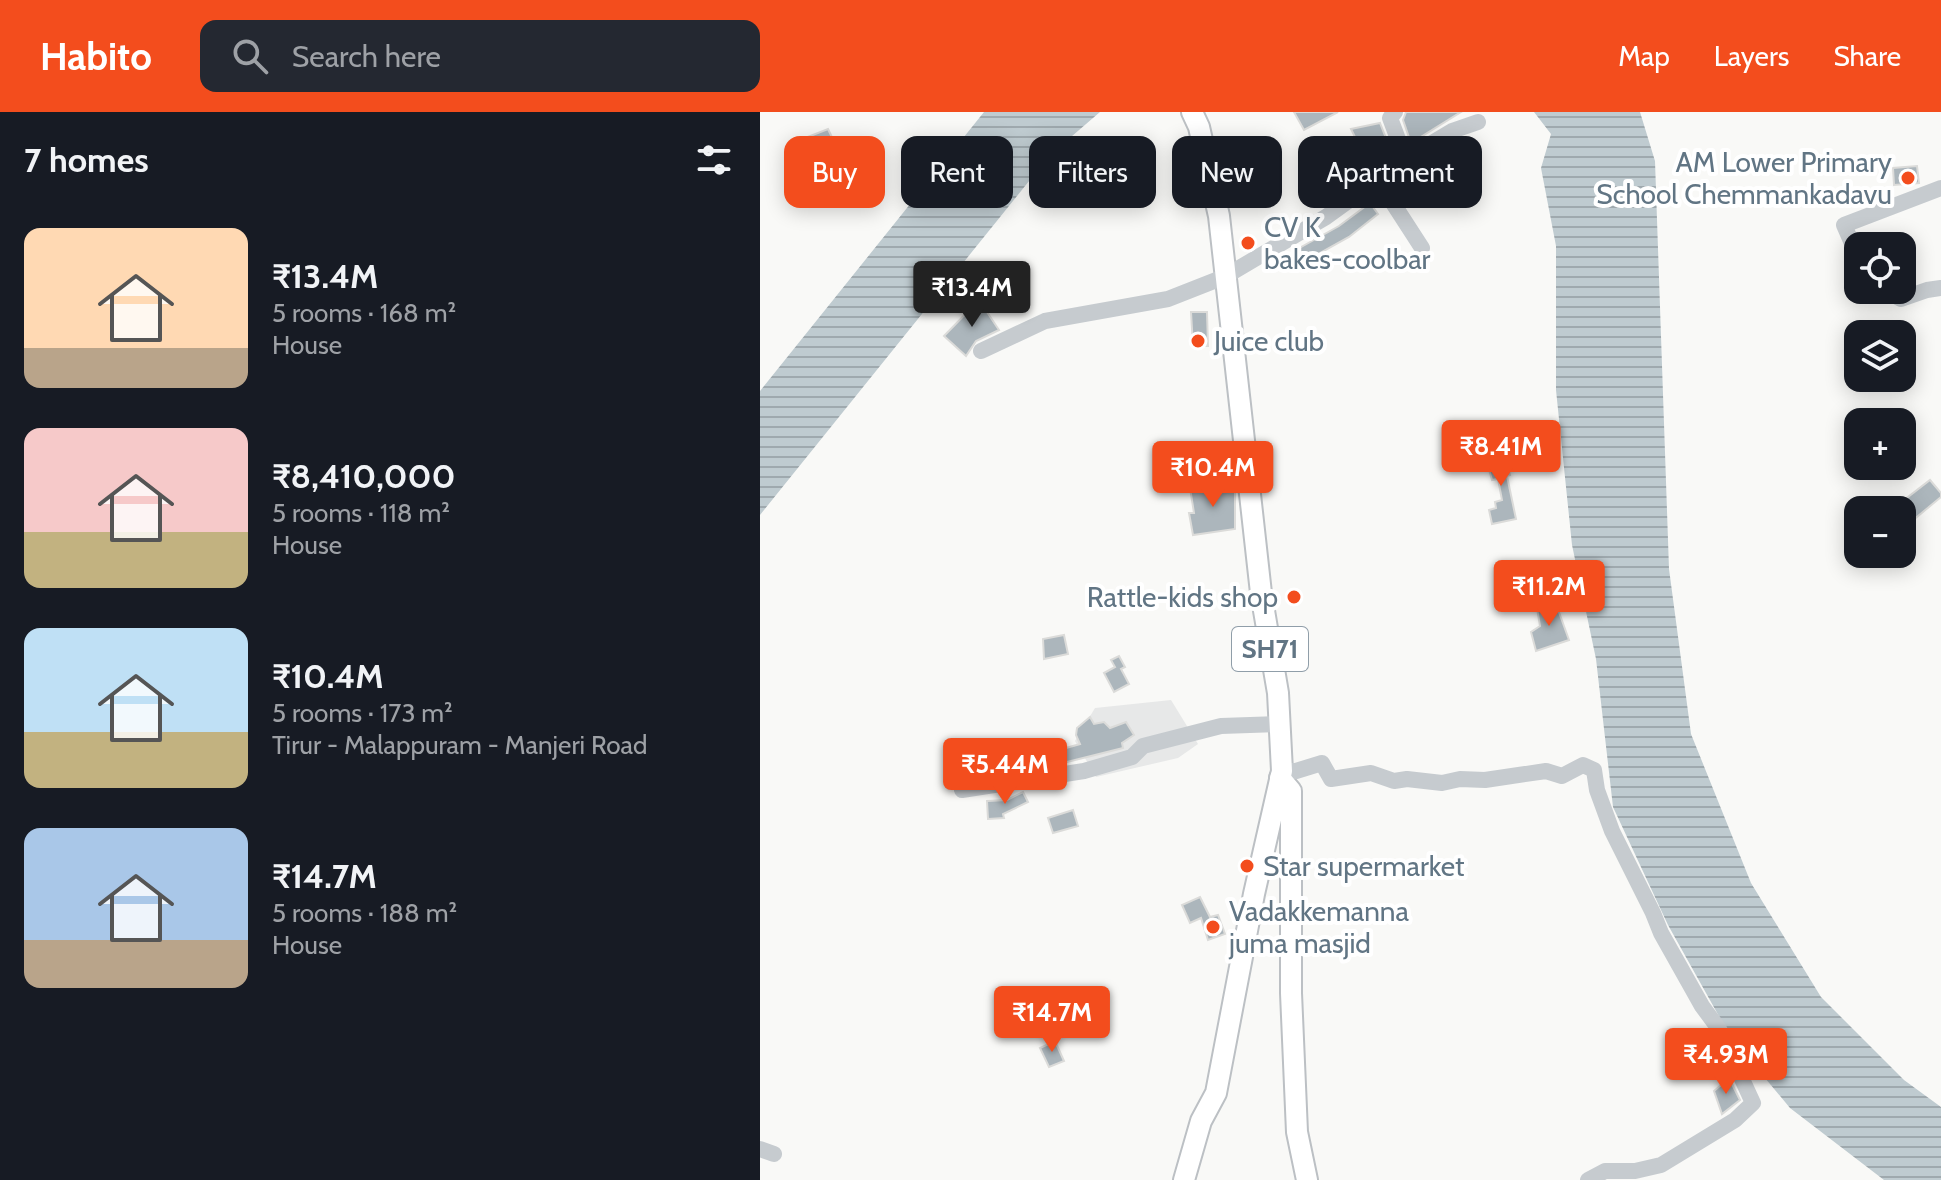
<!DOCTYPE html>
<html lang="en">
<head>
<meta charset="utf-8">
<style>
	:root { --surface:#171b24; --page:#242831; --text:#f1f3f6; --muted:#9ea1a6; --accent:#f34d1d }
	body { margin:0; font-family:Cabin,sans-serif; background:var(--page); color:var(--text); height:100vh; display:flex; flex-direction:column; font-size:30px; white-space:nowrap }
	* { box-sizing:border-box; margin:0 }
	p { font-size:26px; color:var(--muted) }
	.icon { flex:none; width:44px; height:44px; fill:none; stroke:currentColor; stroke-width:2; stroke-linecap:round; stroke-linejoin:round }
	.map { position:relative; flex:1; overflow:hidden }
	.side { display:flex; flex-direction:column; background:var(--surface); width:760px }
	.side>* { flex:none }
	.top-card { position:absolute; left:24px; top:24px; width:760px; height:72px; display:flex; gap:16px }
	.tools { position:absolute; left:1084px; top:120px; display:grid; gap:16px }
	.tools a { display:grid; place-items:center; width:72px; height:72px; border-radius:16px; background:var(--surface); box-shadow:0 4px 20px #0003; font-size:40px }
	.price { position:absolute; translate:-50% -68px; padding:0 18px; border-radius:8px; background:var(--accent); color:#fff; font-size:26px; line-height:52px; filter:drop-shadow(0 2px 4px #0008) }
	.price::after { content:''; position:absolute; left:50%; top:48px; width:24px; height:18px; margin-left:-12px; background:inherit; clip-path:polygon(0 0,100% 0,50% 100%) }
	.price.active { background:#222; color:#fff }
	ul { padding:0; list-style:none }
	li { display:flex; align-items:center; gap:24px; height:200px; padding:0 24px }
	li span { display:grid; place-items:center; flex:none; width:224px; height:160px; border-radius:16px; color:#555 }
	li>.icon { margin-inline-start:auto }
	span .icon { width:96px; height:96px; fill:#fffc; stroke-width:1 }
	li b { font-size:34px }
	h2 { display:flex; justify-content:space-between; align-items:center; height:96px; padding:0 24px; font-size:34px }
	.pill { padding:0 28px; border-radius:16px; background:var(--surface); box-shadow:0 4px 20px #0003; font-size:28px; line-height:72px }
	.pill.active { background:var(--accent); color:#fff }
	header { display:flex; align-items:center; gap:48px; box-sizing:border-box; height:112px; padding:0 40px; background:var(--accent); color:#fff }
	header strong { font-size:38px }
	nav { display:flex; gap:44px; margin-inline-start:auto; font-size:28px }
	.search { width:560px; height:72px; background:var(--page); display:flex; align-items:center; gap:20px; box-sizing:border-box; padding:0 28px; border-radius:16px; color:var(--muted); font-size:30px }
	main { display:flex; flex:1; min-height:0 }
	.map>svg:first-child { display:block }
	.built { fill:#e7e8e8 }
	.water { fill:url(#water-rules) }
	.building { fill:#acb6bc; stroke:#dbdbd9; stroke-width:2 }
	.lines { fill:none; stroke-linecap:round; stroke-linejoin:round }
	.major-casing { stroke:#bcc0c4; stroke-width:24 }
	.minor { stroke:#c6cbcf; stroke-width:16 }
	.major { stroke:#fff; stroke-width:20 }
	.poi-dot { fill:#f34d1d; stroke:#fff; stroke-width:3 }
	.labels { text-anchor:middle; stroke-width:8; stroke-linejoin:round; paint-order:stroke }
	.shield { fill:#fff; stroke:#909ea9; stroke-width:2 }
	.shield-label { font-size:26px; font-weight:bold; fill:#617584 }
	.poi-label { font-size:28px; fill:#617584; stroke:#fff; text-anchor:start }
</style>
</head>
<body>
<header>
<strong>Habito</strong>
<div class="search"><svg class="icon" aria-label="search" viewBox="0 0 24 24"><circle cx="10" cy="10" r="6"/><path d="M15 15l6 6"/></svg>Search here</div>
<nav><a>Map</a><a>Layers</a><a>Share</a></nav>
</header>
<main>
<section class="side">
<h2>7 homes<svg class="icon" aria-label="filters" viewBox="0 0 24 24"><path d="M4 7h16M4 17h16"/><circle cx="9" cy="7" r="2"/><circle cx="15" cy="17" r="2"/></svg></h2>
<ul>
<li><span style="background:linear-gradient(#ffd9b3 75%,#b9a48a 0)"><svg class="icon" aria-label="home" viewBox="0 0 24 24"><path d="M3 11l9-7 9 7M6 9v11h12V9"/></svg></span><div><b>₹13.4M</b><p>5 rooms · 168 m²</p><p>House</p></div></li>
<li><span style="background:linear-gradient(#f6c9c9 65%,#c2b280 0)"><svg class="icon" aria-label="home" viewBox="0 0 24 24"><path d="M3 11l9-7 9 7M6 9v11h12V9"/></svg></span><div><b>₹8,410,000</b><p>5 rooms · 118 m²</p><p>House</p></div></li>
<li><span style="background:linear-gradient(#bfe0f5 65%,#c2b280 0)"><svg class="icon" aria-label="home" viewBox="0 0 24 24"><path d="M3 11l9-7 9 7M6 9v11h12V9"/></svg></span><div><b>₹10.4M</b><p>5 rooms · 173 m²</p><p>Tirur - Malappuram - Manjeri Road</p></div></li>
<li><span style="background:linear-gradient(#a9c7e8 70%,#b9a48a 0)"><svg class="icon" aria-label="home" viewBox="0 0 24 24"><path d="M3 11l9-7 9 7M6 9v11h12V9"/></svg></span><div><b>₹14.7M</b><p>5 rooms · 188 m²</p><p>House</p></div></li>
</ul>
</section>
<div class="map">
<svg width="1181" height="1068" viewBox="0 0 1181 1068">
	<defs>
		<pattern id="water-rules" width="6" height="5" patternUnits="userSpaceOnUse" patternTransform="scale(2)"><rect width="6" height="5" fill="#bfcbd0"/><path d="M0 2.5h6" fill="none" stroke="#9fa9ae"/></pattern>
	</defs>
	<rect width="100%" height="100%" fill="#f9f9f7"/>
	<!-- built -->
	<path class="built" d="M411 588 438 632 418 646 336 665 315 629 335 596Z"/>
	<!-- water -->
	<g class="water">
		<path d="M224 0H340L290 43 0 403V279Z"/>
		<path d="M774 0H880L895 49 909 457 931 622 991 771 1061 885 1144 968 1181 995V1068H1124L1030 996 970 924 908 813 853 695 836 547 812 433 796 278V134L781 56 791 22Z"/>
	</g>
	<!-- building -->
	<g class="building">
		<path d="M534 0H578L544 18Z"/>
		<path d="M646 0H701L651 31 643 8Z"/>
		<path d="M620 11 629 34 625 40 612 41 597 29 591 17Z"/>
		<path d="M68 17 78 38 62 44 60 40 53 43 45 26Z"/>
		<path d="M674 44 686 59 643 86 634 73Z"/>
		<path d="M1157 54 1159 71 1134 73 1133 56Z"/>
		<path d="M610 91 618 102 589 125 542 151 534 139 579 114Z"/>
		<path d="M219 188 239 218 216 229 206 244 184 224Z"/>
		<path d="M431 200H447L448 234H433Z"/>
		<path d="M744 338 750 363 747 364 756 407 732 412 729 398 736 396 735 390 742 388 738 367 732 368 725 343Z"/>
		<path d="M1170 368 1181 381V385L1152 409 1139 392Z"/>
		<path d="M475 371V417L433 423 429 401H434L430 376Z"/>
		<path d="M795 489 809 528 776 539 771 520 780 514 777 496Z"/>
		<path d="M304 523 308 542 284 547 283 527Z"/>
		<path d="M359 544 365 555 361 557 369 572 354 580 344 561 355 555 351 548Z"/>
		<path d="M330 605 334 612 344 610 350 616 366 610 374 623 362 631 363 636 303 651 299 638 320 632 316 623 317 616Z"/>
		<path d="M263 680 268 690 243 702 244 706 228 707 227 689 247 688Z"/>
		<path d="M313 698 318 714 293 721 288 706Z"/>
		<path d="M440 785 450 805 458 803 465 822 448 828 441 806 430 811 422 793Z"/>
		<path d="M295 929 304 949 289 955 280 936Z"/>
		<path d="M969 966 980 988 962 1002 954 979Z"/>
	</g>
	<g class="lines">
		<defs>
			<g id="major">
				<path d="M520 666 531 679V881L537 1020 547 1068"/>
				<path d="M424 1068 441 1009 456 981 494 782 522 659 518 581 501 481 459 104 439 15 432 0"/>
			</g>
		</defs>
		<!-- major casing -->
		<use href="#major" class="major-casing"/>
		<!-- minor -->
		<g class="minor">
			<path d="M635 0 630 6 647 51"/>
			<path d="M618 68 662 136"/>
			<path d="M1098 145 1084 113 1181 76"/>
			<path d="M1125 178 1141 187 1167 178 1181 176"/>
			<path d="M221 239 285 209 408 187 464 165 566 105 631 58 655 47 672 31 692 19 718 10"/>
			<path d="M522 659H536L562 651 571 667 611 661 634 669 647 667 682 671 700 667 725 668 786 659 802 664 823 653 834 658 837 678 852 719 893 801 901 821 942 894 959 917 993 991 975 1008 901 1053 875 1059H845L828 1068"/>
			<path d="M202 678 324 659 372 645 383 634 461 614 519 612"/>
			<path d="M0 1037 14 1042"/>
		</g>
		<!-- major -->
		<use href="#major" class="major"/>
	</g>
	<!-- markers -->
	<g class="poi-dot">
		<circle cx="1148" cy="66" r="8"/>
		<circle cx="488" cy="131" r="8"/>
		<circle cx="438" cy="229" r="8"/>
		<circle cx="534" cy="485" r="8"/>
		<circle cx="487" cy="754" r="8"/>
		<circle cx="453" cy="815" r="8"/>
	</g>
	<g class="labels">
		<!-- shield labels -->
		<rect class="shield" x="472" y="515" width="76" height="44" rx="6"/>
		<g class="shield-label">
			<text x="510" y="546">SH71</text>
		</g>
		<!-- poi labels -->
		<g class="poi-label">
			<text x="1132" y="60" text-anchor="end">AM Lower Primary<tspan x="1132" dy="32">School Chemmankadavu</tspan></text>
			<text x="504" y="125">CV K<tspan x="504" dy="32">bakes-coolbar</tspan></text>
			<text x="454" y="239">Juice club</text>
			<text x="518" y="495" text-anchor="end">Rattle-kids shop</text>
			<text x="503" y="764">Star supermarket</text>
			<text x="469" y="809">Vadakkemanna<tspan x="469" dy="32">juma masjid</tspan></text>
		</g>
	</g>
</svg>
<div class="tools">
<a><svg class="icon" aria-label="locate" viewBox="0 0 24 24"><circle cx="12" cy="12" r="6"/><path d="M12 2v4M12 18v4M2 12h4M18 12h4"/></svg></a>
<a><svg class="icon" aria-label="layers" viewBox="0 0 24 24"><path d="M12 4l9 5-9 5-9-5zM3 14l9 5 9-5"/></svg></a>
<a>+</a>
<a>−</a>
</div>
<b class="price active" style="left:212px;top:217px">₹13.4M</b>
<b class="price" style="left:741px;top:376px">₹8.41M</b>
<b class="price" style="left:453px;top:397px">₹10.4M</b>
<b class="price" style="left:789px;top:516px">₹11.2M</b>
<b class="price" style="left:245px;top:694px">₹5.44M</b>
<b class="price" style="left:292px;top:942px">₹14.7M</b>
<b class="price" style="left:966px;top:984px">₹4.93M</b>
<div class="top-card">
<a class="pill active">Buy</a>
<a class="pill">Rent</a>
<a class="pill">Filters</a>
<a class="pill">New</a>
<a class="pill">Apartment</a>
</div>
</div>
</main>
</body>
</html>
